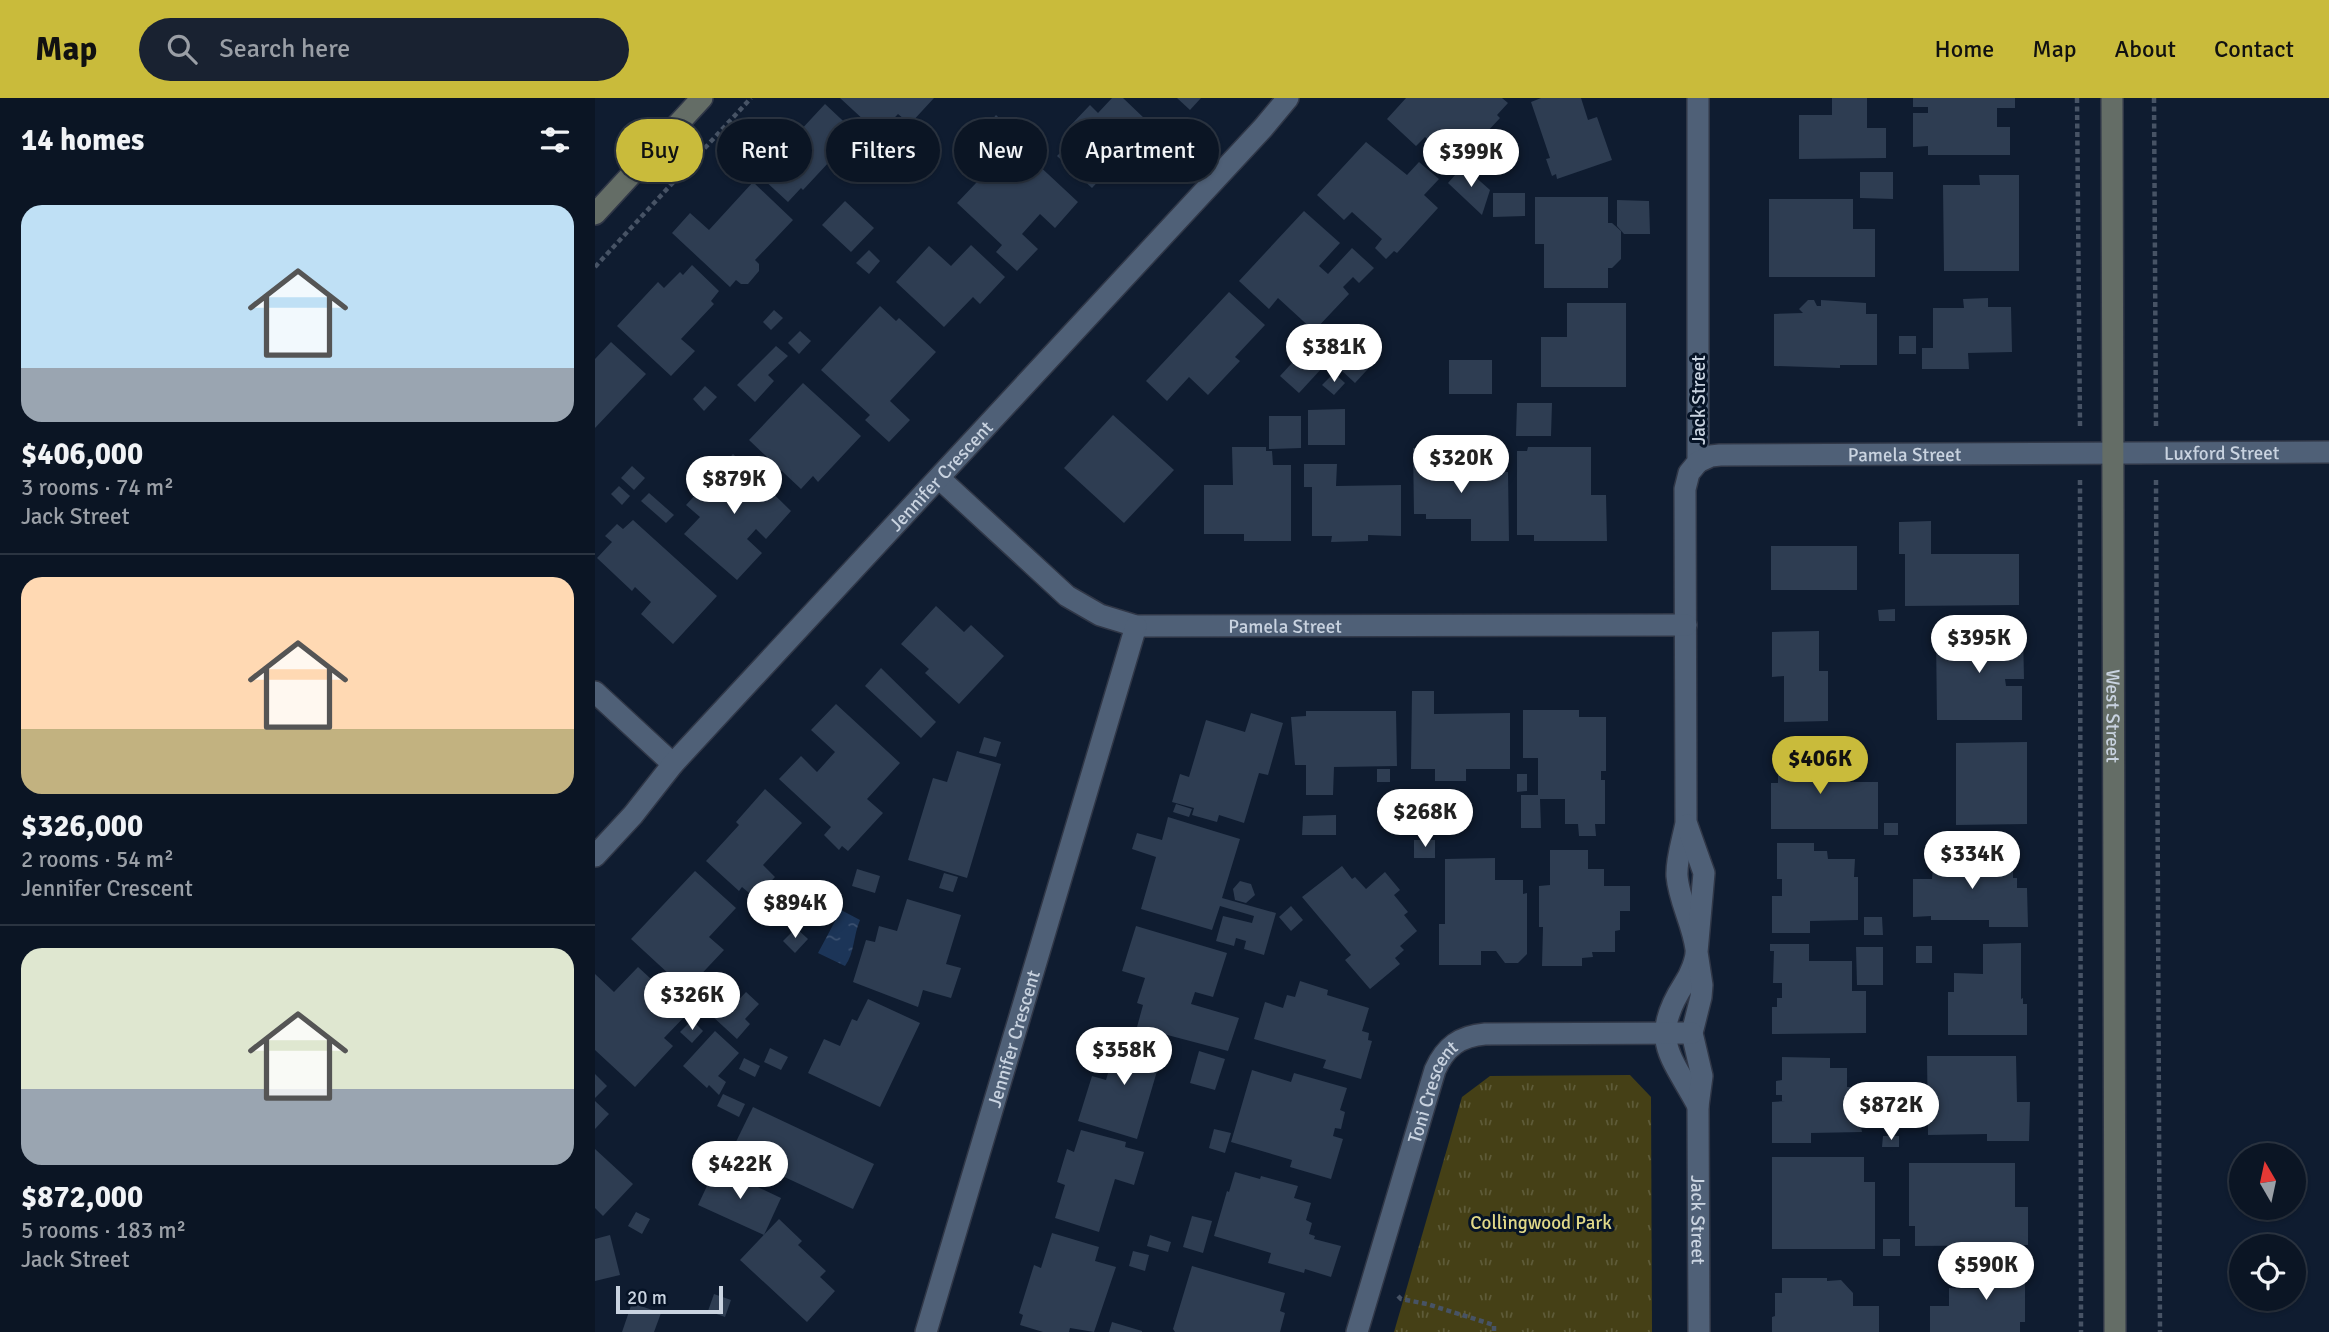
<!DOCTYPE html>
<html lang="en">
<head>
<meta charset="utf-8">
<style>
	:root { --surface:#0b1524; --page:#192231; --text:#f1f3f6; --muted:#9a9fa6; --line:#2b3441; --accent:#c9bb3b }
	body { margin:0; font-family:Signika,sans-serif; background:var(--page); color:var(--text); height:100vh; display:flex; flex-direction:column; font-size:26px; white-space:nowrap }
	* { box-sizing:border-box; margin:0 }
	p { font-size:23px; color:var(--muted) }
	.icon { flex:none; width:38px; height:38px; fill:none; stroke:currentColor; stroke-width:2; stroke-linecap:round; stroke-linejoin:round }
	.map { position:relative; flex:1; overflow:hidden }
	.panel { display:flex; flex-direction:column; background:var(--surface); width:595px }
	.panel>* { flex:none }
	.guide { position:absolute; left:21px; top:21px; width:665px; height:63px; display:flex; gap:14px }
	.needle { width:46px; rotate:351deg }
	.buttons { position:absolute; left:1634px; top:1045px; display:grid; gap:14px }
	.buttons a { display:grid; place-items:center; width:77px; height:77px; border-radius:50%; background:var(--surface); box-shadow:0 2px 5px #0004,0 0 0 2px var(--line); font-size:35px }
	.scale { position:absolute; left:21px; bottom:18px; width:107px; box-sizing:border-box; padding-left:7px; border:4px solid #c9d3e0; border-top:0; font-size:19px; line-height:24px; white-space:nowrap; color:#c9d3e0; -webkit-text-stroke:5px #061326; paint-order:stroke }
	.price { position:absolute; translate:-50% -60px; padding:0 16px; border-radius:24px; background:#fff; color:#222; font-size:23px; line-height:46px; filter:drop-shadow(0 2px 4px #0008) }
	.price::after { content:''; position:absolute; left:50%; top:42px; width:21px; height:16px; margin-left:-10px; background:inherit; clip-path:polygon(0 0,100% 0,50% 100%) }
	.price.selected { background:var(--accent); color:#111 }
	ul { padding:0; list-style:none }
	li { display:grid; align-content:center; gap:14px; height:371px; padding:0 21px }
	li+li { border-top:2px solid var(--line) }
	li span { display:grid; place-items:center; height:217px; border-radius:21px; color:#555 }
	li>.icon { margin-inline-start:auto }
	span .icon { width:126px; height:126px; fill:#fffc; stroke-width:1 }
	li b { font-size:30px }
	h2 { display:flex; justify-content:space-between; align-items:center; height:84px; padding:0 21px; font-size:30px }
	.tag { padding:0 24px; border-radius:32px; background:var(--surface); box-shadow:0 2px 5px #0004,0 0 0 2px var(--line); font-size:24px; line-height:63px }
	.tag.selected { background:var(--accent); color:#111 }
	header { display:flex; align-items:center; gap:42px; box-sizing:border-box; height:98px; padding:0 35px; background:var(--accent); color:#111 }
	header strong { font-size:33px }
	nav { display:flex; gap:38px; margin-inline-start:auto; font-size:24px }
	.search { width:490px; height:63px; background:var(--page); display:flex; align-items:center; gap:18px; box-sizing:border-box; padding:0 24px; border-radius:38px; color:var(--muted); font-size:26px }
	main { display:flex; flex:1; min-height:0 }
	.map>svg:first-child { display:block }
	.park { fill:url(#park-tufts) }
	.water { fill:url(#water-ripples) }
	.building { fill:#2e3d52 }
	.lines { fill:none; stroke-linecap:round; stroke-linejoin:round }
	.street-casing { stroke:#303747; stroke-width:24 }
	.secondary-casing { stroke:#303747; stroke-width:24 }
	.path { stroke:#475365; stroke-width:4.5; stroke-dasharray:5 3.5; stroke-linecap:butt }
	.street { stroke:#4f6077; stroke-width:21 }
	.secondary { stroke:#646d66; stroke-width:21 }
	.labels { text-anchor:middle; stroke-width:6; stroke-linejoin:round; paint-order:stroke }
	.street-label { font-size:19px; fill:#c9d3e0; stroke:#061326 }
	.park-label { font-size:19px; fill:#e0d888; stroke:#061326 }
</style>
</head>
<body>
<header>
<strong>Map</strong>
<div class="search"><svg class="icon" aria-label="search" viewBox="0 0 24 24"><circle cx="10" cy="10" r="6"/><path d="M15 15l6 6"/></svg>Search here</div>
<nav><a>Home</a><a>Map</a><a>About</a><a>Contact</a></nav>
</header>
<main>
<section class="panel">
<h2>14 homes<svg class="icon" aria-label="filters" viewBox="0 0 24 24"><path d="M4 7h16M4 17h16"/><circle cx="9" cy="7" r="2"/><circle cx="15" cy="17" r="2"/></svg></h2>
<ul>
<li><span style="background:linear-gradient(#bfe0f5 75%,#9aa5b1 0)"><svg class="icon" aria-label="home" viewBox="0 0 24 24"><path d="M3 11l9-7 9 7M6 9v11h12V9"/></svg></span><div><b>$406,000</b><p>3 rooms · 74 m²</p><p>Jack Street</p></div></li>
<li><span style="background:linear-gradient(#ffd9b3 70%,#c2b280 0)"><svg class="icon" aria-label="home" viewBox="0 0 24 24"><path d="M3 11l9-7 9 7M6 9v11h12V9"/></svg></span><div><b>$326,000</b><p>2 rooms · 54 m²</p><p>Jennifer Crescent</p></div></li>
<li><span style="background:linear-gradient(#dfe7d0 65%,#9aa5b1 0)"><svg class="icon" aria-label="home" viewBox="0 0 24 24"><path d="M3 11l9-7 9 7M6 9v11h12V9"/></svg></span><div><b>$872,000</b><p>5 rooms · 183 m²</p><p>Jack Street</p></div></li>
</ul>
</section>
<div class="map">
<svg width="1734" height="1234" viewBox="0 0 1734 1234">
	<defs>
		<pattern id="park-tufts" width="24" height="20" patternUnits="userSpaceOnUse" patternTransform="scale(1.75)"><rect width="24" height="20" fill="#454016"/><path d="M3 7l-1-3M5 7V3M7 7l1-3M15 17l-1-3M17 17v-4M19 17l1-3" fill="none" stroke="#5e5b38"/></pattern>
		<pattern id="water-ripples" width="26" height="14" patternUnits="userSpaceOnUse" patternTransform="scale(1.75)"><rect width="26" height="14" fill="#1c3558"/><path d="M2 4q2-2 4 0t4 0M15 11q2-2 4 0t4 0" fill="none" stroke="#3c5170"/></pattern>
	</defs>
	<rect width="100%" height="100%" fill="#0f1c30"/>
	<!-- park -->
	<path class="park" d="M1035 977 1056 999 1057 1234H799L867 999 895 978Z"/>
	<!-- water -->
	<path class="water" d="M246 812 265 822C258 838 260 854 250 868L223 855Z"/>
	<!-- building -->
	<g class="building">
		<path d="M245 0H339L315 26 303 16 284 36Z"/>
		<path d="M517 0H528L550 21 519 53 525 60 497 90 462 58 483 37 474 29 495 7 503 15Z"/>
		<path d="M582 0H606L595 12Z"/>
		<path d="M811 0H907L913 5 902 17 905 20 861 67 830 39 821 48 792 21Z"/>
		<path d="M946 0H986L993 22 1002 19 1017 62 962 81 961 76 957 78 951 61 955 60 936 4Z"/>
		<path d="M1237 0H1272V30H1291V60L1204 61V17H1237Z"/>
		<path d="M1318 0H1420V10H1402V29H1415V57H1333V48L1318 49V15H1333V9H1318Z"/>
		<path d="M230 6 261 35 208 92 206 90 193 104 167 80 180 66 177 63Z"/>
		<path d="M401 17 417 32 406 45 390 30Z"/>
		<path d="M771 44 812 77 824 64 844 81 829 97 843 110 802 155 799 153 791 161 780 150 787 141 757 114 749 122 722 97Z"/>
		<path d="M424 49 483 104 460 130 445 116 427 136 443 151 422 173 401 154 407 147 362 105 400 65 405 69Z"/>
		<path d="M327 54 341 66 326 81 313 69Z"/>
		<path d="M868 68 895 92 887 117 853 85Z"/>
		<path d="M1265 74H1298V101L1265 100Z"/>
		<path d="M1384 77H1424V173H1349L1348 87H1385Z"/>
		<path d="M158 84 198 122 160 162 164 166V173L153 186H146L141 182 135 189 77 135 95 115 114 132Z"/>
		<path d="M898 95H930V118L898 119Z"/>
		<path d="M940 99H1013V125H1017L1026 133V161L1017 170H1013V190H949V146H940Z"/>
		<path d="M1174 101H1258V131H1280V179H1174Z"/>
		<path d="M1022 102 1054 103 1055 136H1029L1022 128Z"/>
		<path d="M250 103 279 130 256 154 227 127Z"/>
		<path d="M709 113 745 145 724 168 733 176 757 150 779 170 764 185 758 179 748 189 754 196 719 233 683 200 674 211 644 183Z"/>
		<path d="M376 147 410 179 385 206 378 199 349 229 301 184 334 148 356 168Z"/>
		<path d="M274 152 285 163 274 176 261 165Z"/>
		<path d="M97 167 124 193 116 203 119 206 86 241 100 253 76 278 22 228 63 184 69 190 85 174 88 177Z"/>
		<path d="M634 194 670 227 640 259 645 263 613 297 594 279 572 303 551 283Z"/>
		<path d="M1393 200V209H1416L1417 254 1373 255 1374 271H1327V250H1338V210H1369L1368 201Z"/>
		<path d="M1213 202H1219L1222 208H1226V202L1271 205V216H1282V267H1245V270L1179 268V216L1208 215 1204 211Z"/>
		<path d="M972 205H1031V289H946V239H972Z"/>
		<path d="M285 208 301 223 304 220 341 254 295 303 315 322 294 344 270 322 275 317 226 272Z"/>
		<path d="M179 212 188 220 176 232 168 224Z"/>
		<path d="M205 233 216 243 204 256 193 245Z"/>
		<path d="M753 233 783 260 760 285 730 257Z"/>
		<rect x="1304" y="238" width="17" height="18"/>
		<path d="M16 244 51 276 0 330V261Z"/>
		<path d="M181 248 193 258 173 277 179 283 160 304 142 287Z"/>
		<path d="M708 253 727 270 704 295 685 278Z"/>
		<rect x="854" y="262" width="43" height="34"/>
		<path d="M739 275 750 285 739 297 727 287Z"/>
		<path d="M208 285 266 338 223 384 218 378 206 391 154 342Z"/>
		<path d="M110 288 122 299 109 313 98 301Z"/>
		<path d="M922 305H957L956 338H921Z"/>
		<path d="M750 311V347H713V312Z"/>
		<path d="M518 317 579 372 529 425 469 370Z"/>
		<path d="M674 318H706V350L674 351Z"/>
		<path d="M637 349H671V353H677L678 367H696V443H649V436H609V387H638Z"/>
		<path d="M933 349H996V397H1011L1012 443H939V437H922V353H932Z"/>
		<path d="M818 350H853V374H913L914 443H876V421H831V416H819Z"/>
		<path d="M138 356 196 413 171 441 161 431 152 441 167 455 142 482 89 436 105 419 91 407Z"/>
		<path d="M709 366H742L741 388 806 387V438L773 437V443L736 444 737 438H717V389H709Z"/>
		<path d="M37 368 50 380 39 392 26 380Z"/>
		<path d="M24 388 35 398 27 407 16 396Z"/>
		<path d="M54 395 79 417 71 425 46 403Z"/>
		<path d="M38 422 122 498 78 546 46 516 56 504 40 489 37 493 2 460 17 444 10 438 22 426 28 431Z"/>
		<path d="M1336 423V456H1424V507L1310 508V456H1304V424Z"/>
		<rect x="1176" y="448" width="86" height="44"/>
		<path d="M341 508 369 534 376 527 409 558 364 606 330 575 334 571 306 546Z"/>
		<path d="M1300 511V523H1284L1283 512Z"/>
		<path d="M1224 533V573H1233V623L1189 624V578L1177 579V534Z"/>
		<path d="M1358 533H1428L1429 581H1410L1411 588H1427V622H1342L1341 536H1358Z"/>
		<path d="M286 570 341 624 326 640 270 588Z"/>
		<path d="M817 593H839V616L915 615V671H871V683H840V671H816Z"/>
		<path d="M241 606 305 665 272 701 288 715 253 753 247 748 244 752 229 737 236 729 184 681 206 658 222 674 240 654 216 632Z"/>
		<path d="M928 612H984V619H1011V673H1006V682H1010V726H1000L1001 738H984L983 726H970V701H945L946 730H926V697H943V660H928Z"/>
		<path d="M711 613H801L802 668 739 669 738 697H711V667H700L696 619 711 618Z"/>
		<path d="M656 615 688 625 673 677 664 675 649 725 624 717 622 724 597 717 599 710 577 704 585 676 594 679 611 622 650 634Z"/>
		<path d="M389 639 406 644 401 659 384 655Z"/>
		<path d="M1432 644V726L1361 727V645Z"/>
		<path d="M362 653 406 666 372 780 313 762 338 680 352 684Z"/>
		<path d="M1183 655 1243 657V684H1283V731H1176V685H1183Z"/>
		<rect x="782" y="671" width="13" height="13"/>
		<path d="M922 676H932V693L922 694Z"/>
		<path d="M170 691 207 725 168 767 180 779 160 800 147 789 144 793 111 763 144 727 141 724Z"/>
		<path d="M581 706 597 711 594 719 578 714Z"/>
		<path d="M741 717V737H707L708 718Z"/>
		<rect x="819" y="718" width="40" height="13"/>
		<path d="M573 719 645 741 627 800 681 815 669 857 649 851 651 843 641 840 639 848 621 843 628 818 657 825 659 818 625 808 617 832 546 811 561 759 537 751 542 735 567 742Z"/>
		<rect x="1289" y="725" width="14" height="12"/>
		<rect x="819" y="742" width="21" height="18"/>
		<path d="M1182 745H1219V753H1232L1233 761H1260L1259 779H1263V822L1215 823V835H1177V798H1187V781H1182Z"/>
		<path d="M955 752H993V771H1009V788H1035V813H1025V832L1020 833V854H997L998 859 987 860V868H947L948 829H944V788L955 787Z"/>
		<path d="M1375 754 1397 756V759H1418V780H1422V790H1432L1433 829H1394V822H1336V818L1318 819V781H1337L1339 755Z"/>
		<path d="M900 760V782H928V796L932 795V856L923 865H910L901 853H886V867H844V826H850V761Z"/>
		<path d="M747 768 757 781 760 779 771 791 790 774 805 792 799 797 813 814 809 817 822 833 805 848 809 852 800 860 805 866 775 891 750 862 756 857 707 799Z"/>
		<path d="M262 771 285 778 280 795 257 788Z"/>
		<path d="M100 773 141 810 114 839 129 852 97 886 101 890 92 900 71 881 75 877 36 841Z"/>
		<path d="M349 775 363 779 358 794 344 790Z"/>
		<path d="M645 783 656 786 660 797 651 805 640 802 638 791Z"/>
		<path d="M312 801 366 817 351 866 366 870 356 900 328 892 323 909 258 884 271 842 280 844 284 828 302 833Z"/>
		<path d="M696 808 708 822 696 833 684 819Z"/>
		<path d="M1269 819H1287L1288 837H1269Z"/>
		<path d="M541 828 632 855 618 899 600 894 596 906 644 920 633 953 542 929 548 907 542 905 550 880 527 873Z"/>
		<path d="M201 830 213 841 200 855 188 843Z"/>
		<path d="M1426 845V901L1428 900V906H1432V937H1353V894H1359V875L1388 876V846Z"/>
		<path d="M1175 846H1214V863H1257V893H1271V935L1177 936V909H1182V900H1187V885H1178L1179 853H1175Z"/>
		<rect x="1321" y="848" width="16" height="17"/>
		<path d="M1261 849H1288V887H1262Z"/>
		<path d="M43 869 93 915 69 940 78 948 40 989 0 952V876L19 894Z"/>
		<path d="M705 883 733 892 732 897 774 910 767 933 774 935 773 942 777 943 766 981 728 970 731 962 659 941 670 904 688 910 692 897 700 899Z"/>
		<path d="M151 894 164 906 150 921 155 926 142 941 116 917 130 902 137 909Z"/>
		<path d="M273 901 325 925 285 1009 213 975 229 941 245 948 257 921 262 923Z"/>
		<path d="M97 922 108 933 97 945 85 934Z"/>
		<path d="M120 933 144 955 123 978 131 984 124 997 114 987 112 990 88 968Z"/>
		<path d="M525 934 570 946 542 1041 483 1023 497 978 511 982Z"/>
		<path d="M175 950 193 959 186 972 169 964Z"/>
		<path d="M604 953 630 961 620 992 595 985Z"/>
		<path d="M1332 958H1421L1422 1004H1435L1434 1043H1392V1036L1333 1037Z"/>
		<path d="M1187 959 1235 960V970H1252V989H1286V1029H1266L1267 1034 1216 1035V1045H1177V1004L1190 1003H1187V997H1181V983L1187 982Z"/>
		<path d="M149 960 165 968 160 979 144 971Z"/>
		<path d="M657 972 696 984 699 975 752 990 745 1012 750 1014 746 1031 740 1030 738 1038 748 1041 736 1081 695 1069 697 1062 636 1044Z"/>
		<path d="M0 976 12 988 0 1000Z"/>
		<path d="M128 996 150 1006 144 1019 122 1008Z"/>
		<path d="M0 1003 14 1016 0 1031Z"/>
		<path d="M158 1009 279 1066 258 1111 136 1054Z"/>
		<path d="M619 1031 636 1035 630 1055 614 1050Z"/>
		<path d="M486 1032 531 1044 530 1049 549 1054 539 1087 520 1081 504 1134 460 1120 470 1087 462 1084 472 1051 479 1054Z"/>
		<path d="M1288 1038H1304V1049H1287Z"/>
		<path d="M0 1051 38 1086 8 1118 0 1110Z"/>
		<path d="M1177 1059H1269V1084H1280V1151H1177Z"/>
		<path d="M1314 1065H1420V1109H1433V1147L1320 1148V1128H1314Z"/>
		<path d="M121 1069 186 1100 169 1137 103 1107Z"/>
		<path d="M640 1074 665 1081 666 1078 703 1088 699 1100 716 1105 711 1122 717 1125 714 1136 720 1138 719 1141 746 1148 736 1179 710 1171 709 1175 673 1165 676 1155 619 1138 632 1093 634 1094Z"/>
		<path d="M41 1114 55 1121 47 1136 33 1128Z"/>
		<path d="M597 1118 617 1123 608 1155 588 1149Z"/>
		<path d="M184 1121 207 1143 203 1147 231 1173 225 1179 240 1193 212 1224 145 1162Z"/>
		<path d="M457 1135 504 1149 500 1163 521 1169 499 1234 475 1230 474 1234H448L425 1227 428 1217 424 1215 439 1167 446 1170Z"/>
		<path d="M15 1137 25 1177 0 1183V1141Z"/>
		<path d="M555 1137 576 1144 573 1154 552 1148Z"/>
		<rect x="1288" y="1141" width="17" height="17"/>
		<path d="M538 1153 554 1157 550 1173 534 1168Z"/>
		<path d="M1390 1160H1430V1224H1425V1234H1335V1208H1354V1190L1390 1191Z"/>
		<path d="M597 1168 690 1195 685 1213 690 1215 685 1234H580L578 1231Z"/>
		<path d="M1187 1180H1232V1183L1246 1182 1258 1195V1208H1284V1234H1177V1219L1180 1218V1195H1187Z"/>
		<path d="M119 1196 136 1202 130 1219 113 1213Z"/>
		<path d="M37 1205 66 1215 59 1234H27Z"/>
		<path d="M517 1224 547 1233V1234H514Z"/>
	</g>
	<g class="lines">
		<defs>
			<g id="street">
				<path d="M1103 0V364L1094 375 1090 391 1091 725C1088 741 1081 762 1082 778 1084 803 1098 826 1101 851 1102 861 1095 877 1089 886 1053 942 1076 957 1103 1008"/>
				<path id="s1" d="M1103 364 1116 358 1125 357 1734 354"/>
				<path id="s2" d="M344 380 472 498 505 517 541 528 1091 527"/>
				<path d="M0 594 78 666"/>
				<path id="s3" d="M1092 727 1109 775 1102 854 1107 887 1106 899 1097 935 1107 978 1103 1008 1104 1234"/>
				<path id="s4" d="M0 758 38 717 78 666 668 30 693 0"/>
				<path id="s5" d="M331 1234 541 528"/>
				<path id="s6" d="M762 1234 840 972C850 949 865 938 890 936L1097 935"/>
			</g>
			<g id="secondary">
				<path id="s7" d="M1517 0 1520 1234"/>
				<path d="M0 116 107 0"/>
			</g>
		</defs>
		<!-- street casing -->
		<use href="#street" class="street-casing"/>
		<!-- secondary casing -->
		<use href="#secondary" class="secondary-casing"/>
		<!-- path -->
		<g class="path">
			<path d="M1482 0 1485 328"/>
			<path d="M1559 0 1561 328"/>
			<path d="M0 169 156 0"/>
			<path d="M1485 382 1486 1234"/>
			<path d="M1561 382 1565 1234"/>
			<path d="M803 1198 806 1201 832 1206 899 1227V1234"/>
		</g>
		<!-- street -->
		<use href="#street" class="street"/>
		<!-- secondary -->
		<use href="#secondary" class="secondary"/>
	</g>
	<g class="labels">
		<!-- street labels -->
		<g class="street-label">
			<text transform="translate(1103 302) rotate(-90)" y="7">Jack Street</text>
			<text dy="7" stroke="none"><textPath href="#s1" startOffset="525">Luxford Street</textPath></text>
			<text dy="7" stroke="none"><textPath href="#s1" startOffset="208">Pamela Street</textPath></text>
			<text dy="7" stroke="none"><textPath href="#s4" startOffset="514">Jennifer Crescent</textPath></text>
			<text dy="7" stroke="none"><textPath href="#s2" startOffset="399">Pamela Street</textPath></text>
			<text dy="7" stroke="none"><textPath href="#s7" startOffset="618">West Street</textPath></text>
			<text dy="7" stroke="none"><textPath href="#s5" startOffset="306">Jennifer Crescent</textPath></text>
			<text dy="7" stroke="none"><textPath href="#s6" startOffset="252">Toni Crescent</textPath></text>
			<text dy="7" stroke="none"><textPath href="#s3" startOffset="401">Jack Street</textPath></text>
		</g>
		<!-- park labels -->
		<g class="park-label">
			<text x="946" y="1131">Collingwood Park</text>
		</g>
	</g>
</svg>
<div class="buttons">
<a><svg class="needle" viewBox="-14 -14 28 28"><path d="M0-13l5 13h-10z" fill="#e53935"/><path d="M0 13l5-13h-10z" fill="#9a9fa6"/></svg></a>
<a><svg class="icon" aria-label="locate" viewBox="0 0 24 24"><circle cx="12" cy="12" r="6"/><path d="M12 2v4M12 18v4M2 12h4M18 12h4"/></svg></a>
</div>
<div class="scale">20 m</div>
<b class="price" style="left:876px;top:91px">$399K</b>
<b class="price" style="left:739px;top:286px">$381K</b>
<b class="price" style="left:866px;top:397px">$320K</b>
<b class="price" style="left:139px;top:418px">$879K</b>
<b class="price" style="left:1384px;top:577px">$395K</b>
<b class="price selected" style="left:1225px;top:698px">$406K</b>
<b class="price" style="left:830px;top:751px">$268K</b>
<b class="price" style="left:1377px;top:793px">$334K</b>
<b class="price" style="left:200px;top:842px">$894K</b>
<b class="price" style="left:97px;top:934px">$326K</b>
<b class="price" style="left:529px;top:989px">$358K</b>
<b class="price" style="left:1296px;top:1044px">$872K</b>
<b class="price" style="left:145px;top:1103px">$422K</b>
<b class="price" style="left:1391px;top:1204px">$590K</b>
<div class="guide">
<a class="tag selected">Buy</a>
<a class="tag">Rent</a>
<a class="tag">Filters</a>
<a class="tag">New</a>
<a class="tag">Apartment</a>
</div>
</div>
</main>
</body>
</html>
